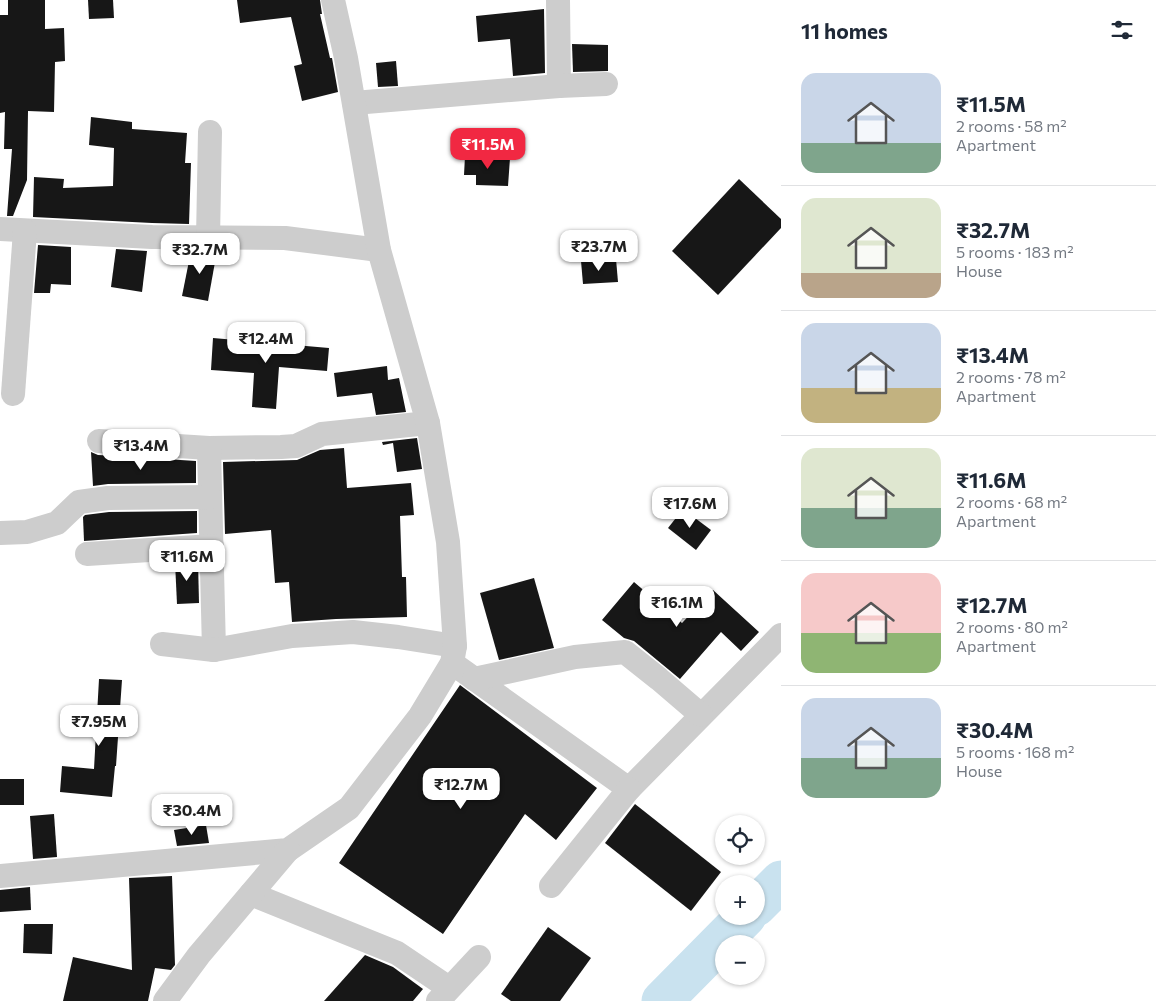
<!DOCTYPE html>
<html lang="en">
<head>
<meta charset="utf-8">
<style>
	:root { --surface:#fff; --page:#f2f2f3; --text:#1f2937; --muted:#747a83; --line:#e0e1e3; --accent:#f12842 }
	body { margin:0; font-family:Commissioner,sans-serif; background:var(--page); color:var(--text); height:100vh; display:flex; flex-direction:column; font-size:19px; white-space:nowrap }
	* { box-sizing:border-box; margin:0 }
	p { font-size:16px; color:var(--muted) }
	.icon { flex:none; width:28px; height:28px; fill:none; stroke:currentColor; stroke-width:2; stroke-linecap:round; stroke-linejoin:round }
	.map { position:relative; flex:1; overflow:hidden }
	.drawer { display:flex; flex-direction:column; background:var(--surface); width:375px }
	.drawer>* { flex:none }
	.tools { position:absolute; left:715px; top:815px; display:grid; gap:10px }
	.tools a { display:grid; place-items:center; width:50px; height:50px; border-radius:50%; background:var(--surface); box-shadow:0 1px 4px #0004; font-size:25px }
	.price { position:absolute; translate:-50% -42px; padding:0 11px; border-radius:10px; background:#fff; color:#222; font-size:16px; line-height:32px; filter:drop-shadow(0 1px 2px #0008) }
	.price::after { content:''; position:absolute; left:50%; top:30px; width:15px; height:11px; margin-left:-8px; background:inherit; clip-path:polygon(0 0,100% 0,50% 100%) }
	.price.active { background:var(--accent); color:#fff }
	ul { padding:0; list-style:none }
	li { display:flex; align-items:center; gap:15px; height:125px; padding:0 20px }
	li+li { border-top:1px solid var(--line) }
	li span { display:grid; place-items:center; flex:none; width:140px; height:100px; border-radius:15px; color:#555 }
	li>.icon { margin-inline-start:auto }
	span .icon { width:60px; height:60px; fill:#fffc; stroke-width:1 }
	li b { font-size:21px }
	h2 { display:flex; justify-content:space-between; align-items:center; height:60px; padding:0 20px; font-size:21px }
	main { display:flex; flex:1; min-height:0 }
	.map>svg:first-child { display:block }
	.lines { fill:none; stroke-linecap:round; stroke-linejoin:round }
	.river { stroke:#c9e2ef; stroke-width:41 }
	.building { fill:#171717 }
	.minor { stroke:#cdcdcd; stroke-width:24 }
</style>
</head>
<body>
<main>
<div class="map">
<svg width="781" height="1001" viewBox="0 0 781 1001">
	<rect width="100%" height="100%" fill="#fff"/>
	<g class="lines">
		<!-- river -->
		<g class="river">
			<path d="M756 906 781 881"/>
			<path d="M662 1001 746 916"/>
		</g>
	</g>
	<!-- building -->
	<g class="building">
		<path d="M8 0H45V29L64 28 65 61 55 62 54 112 28 111 27 180 13 216H7L12 149H4L5 112 0 113V15H8Z"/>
		<path d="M88 0H113L114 18 89 19Z"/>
		<path d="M237 0H320L322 14H320L330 58H332L338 92 302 101 294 66 302 64 291 17 240 23Z"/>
		<path d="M544 9 545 73 513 76 510 39 478 42 476 16Z"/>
		<path d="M572 44 608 45V71L573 72Z"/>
		<path d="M396 61 398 86 378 87 376 63Z"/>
		<path d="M91 117 132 122V129L187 133 185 163H191L189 224 152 223 33 217 34 177 64 179 63 188 113 186 114 148 89 145Z"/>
		<path d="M465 156 510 158 508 186 476 185V175H464Z"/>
		<path d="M739 179 781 219V228L718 295 672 251Z"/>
		<path d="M38 245 71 247V285L51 284 50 293H34Z"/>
		<path d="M116 249 147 251 142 292 111 287Z"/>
		<path d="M191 251H217L208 301 182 296Z"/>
		<path d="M616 259 618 282 583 284 581 261Z"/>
		<path d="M213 338 329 348 327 371 279 367 276 409 252 407 254 373 211 370Z"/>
		<path d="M387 366 388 380 399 378 406 412 376 415 372 393 337 397 334 373Z"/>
		<path d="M417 438 422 469 397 472 393 443 383 445 382 442Z"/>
		<path d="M344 448 347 488 411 483 414 515 400 516 402 577H406L407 617 336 619 292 622 289 582 275 583 271 530 225 534 223 462 297 460 320 450Z"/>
		<path d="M91 452 98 455 118 456 196 461V483L108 484 93 486Z"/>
		<path d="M683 509 711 530 696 550 668 528Z"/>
		<path d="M197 511V533L84 541 83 517 85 515 109 512Z"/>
		<path d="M198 561 199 603 177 604 175 562Z"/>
		<path d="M534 578 554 648 499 660 480 593Z"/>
		<path d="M634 582 682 623 713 590 759 632 741 651 721 632 680 679 634 641 624 638 602 620Z"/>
		<path d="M99 679 122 680 116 766H115L112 797 60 792 62 766 94 769Z"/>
		<path d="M460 685 597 788 556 840 525 814 443 934 339 863Z"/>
		<rect x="0" y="779" width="24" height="26"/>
		<path d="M635 804 721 872 691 911 605 843Z"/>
		<path d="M54 814 57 857 33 859 30 816Z"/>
		<path d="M206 825 209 843 177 846 174 830Z"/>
		<path d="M172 876 175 965 171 970 155 968 148 1001H63L73 957 132 970 129 878Z"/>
		<path d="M30 887 31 910 0 912V890Z"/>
		<path d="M24 924H53L52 954 23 953Z"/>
		<path d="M548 927 591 958 560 1001H511L501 994Z"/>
		<path d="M365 955 393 967 423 989 413 1001H324Z"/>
	</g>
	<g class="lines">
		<!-- minor -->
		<g class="minor">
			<path d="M558 0 559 86"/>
			<path d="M354 103 559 86 606 84"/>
			<path d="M0 229 152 237 285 238 379 250"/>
			<path d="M208 238 210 132"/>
			<path d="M13 394 25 231"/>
			<path d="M99 441 209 448 281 447 296 446 322 434 428 423"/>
			<path d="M209 448 214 650"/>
			<path d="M0 533 27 532 57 523 79 502 108 498 210 497"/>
			<path d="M87 554 212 546"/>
			<path d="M162 644 214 650 292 636 353 632 398 637 455 646"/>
			<path d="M452 663 629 789 781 635"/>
			<path d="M474 679 575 657 625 652 659 679 701 715"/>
			<path d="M0 876 288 850 349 808 420 716 452 663 455 646 448 542 428 423 379 250 346 58 333 0"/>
			<path d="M551 886 629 789"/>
			<path d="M251 894 397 953 449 988"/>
			<path d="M165 1001 199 955 288 850"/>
			<path d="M438 1001 479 957"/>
		</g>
	</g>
</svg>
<div class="tools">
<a><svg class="icon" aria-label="locate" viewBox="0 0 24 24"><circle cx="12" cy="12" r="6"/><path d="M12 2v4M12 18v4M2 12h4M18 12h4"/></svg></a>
<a>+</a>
<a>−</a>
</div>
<b class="price active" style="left:488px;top:170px">₹11.5M</b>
<b class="price" style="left:599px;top:272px">₹23.7M</b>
<b class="price" style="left:200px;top:275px">₹32.7M</b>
<b class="price" style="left:266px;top:364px">₹12.4M</b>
<b class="price" style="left:141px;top:471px">₹13.4M</b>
<b class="price" style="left:690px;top:529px">₹17.6M</b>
<b class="price" style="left:187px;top:582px">₹11.6M</b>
<b class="price" style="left:677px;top:628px">₹16.1M</b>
<b class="price" style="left:99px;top:747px">₹7.95M</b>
<b class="price" style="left:461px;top:810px">₹12.7M</b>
<b class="price" style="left:192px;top:836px">₹30.4M</b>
</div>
<section class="drawer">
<h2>11 homes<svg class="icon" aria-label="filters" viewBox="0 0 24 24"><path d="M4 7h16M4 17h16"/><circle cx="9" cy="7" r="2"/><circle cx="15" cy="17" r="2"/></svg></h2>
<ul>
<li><span style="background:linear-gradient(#c9d6e8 70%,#7fa58c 0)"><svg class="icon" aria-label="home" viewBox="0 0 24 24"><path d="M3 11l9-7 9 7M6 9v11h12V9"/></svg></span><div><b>₹11.5M</b><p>2 rooms · 58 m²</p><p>Apartment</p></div></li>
<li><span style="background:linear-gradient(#dfe7d0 75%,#b9a48a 0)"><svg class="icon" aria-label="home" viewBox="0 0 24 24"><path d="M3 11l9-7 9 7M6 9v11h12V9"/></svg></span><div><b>₹32.7M</b><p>5 rooms · 183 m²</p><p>House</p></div></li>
<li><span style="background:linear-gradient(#c9d6e8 65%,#c2b280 0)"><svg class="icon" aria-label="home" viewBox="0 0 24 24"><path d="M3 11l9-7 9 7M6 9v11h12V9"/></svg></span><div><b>₹13.4M</b><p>2 rooms · 78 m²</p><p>Apartment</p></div></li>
<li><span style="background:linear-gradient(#dfe7d0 60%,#7fa58c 0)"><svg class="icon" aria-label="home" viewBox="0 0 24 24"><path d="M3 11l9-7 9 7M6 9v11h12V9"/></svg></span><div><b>₹11.6M</b><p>2 rooms · 68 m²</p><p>Apartment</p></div></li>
<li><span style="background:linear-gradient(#f6c9c9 60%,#8fb573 0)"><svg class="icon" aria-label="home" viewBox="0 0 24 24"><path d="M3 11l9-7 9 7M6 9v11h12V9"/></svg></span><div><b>₹12.7M</b><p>2 rooms · 80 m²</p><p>Apartment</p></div></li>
<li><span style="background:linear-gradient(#c9d6e8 60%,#7fa58c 0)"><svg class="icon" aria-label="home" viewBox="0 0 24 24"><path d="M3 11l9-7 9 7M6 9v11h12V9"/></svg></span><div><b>₹30.4M</b><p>5 rooms · 168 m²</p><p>House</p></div></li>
</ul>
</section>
</main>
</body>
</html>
